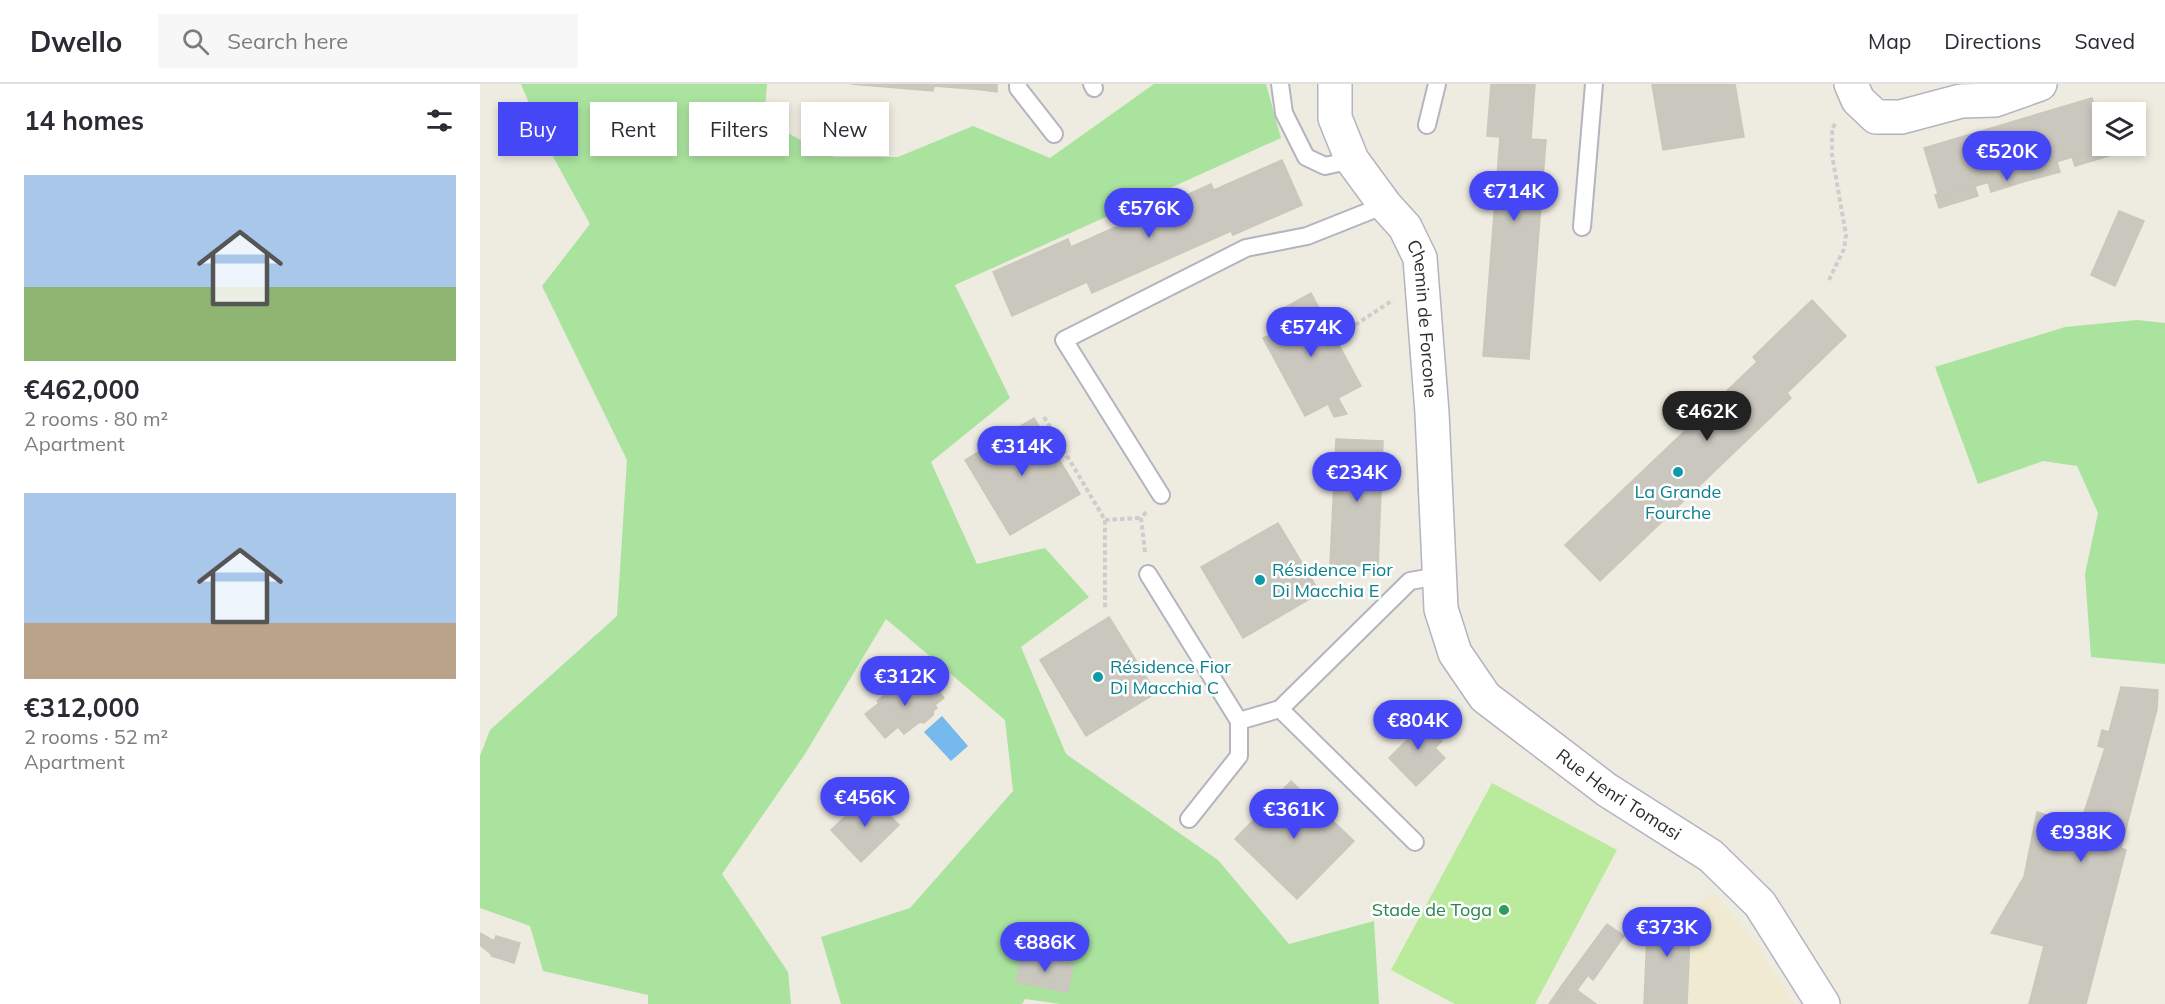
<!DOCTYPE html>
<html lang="en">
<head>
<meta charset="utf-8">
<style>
	:root { --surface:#fff; --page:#f7f7f7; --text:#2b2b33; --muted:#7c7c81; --line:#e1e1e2; --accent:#4547f7 }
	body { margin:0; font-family:Mulish,sans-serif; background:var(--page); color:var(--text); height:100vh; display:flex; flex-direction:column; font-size:22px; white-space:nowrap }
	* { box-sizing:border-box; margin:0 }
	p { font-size:20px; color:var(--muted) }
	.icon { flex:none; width:33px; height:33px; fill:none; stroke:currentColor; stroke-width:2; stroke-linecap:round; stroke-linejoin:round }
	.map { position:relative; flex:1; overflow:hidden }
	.sheet { display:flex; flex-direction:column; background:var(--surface); width:480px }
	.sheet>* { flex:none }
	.top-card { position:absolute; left:18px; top:18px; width:570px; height:54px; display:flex; gap:12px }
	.tools { position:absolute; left:1612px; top:18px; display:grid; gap:12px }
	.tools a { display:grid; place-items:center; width:54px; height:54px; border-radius:0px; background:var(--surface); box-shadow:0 3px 9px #0003; font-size:30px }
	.price { position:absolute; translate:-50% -51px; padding:0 14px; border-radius:21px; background:var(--accent); color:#fff; font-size:20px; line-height:39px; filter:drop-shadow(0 2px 3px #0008) }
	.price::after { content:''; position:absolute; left:50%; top:36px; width:18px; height:14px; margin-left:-9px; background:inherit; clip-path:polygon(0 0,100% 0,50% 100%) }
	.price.on { background:#222; color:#fff }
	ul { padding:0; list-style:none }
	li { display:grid; align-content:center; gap:12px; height:318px; padding:0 24px }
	li span { display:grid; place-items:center; height:186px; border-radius:0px; color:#555 }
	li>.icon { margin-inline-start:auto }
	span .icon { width:108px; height:108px; fill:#fffc; stroke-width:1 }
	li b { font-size:26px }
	h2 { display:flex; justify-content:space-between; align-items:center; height:72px; padding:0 24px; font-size:26px }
	.pill { padding:0 21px; border-radius:0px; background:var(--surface); box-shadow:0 3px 9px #0003; font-size:21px; line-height:54px }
	.pill.on { background:var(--accent); color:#fff }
	header { display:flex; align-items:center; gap:36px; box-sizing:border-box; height:84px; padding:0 30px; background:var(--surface); border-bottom:2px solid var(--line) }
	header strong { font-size:28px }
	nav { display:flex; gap:33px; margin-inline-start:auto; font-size:21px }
	.search { width:420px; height:54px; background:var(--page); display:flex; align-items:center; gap:15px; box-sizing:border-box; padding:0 21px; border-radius:0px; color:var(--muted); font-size:22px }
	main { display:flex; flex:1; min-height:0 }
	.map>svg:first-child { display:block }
	.education { fill:#efead1 }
	.green { fill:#aae39e }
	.pitch { fill:#baea9b }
	.water { fill:#76b9ed }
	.building { fill:#cac7bf; stroke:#cac7ba; stroke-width:1.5 }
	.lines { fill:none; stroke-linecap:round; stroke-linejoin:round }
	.lane-casing { stroke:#b3b4c0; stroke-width:20 }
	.street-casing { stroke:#b3b4c0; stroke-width:36 }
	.path { stroke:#cdcdcd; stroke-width:4; stroke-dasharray:4.5 3; stroke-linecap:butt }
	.lane { stroke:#fff; stroke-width:16 }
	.street { stroke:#fff; stroke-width:33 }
	.culture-dot { fill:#0f9aa8; stroke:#fff; stroke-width:2 }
	.leisure-dot { fill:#2e9e5b; stroke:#fff; stroke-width:2 }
	.labels { text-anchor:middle; stroke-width:5; stroke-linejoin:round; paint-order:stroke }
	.street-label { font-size:18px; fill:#2d2d2d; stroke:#fff }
	.culture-label { font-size:18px; fill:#0d838f; stroke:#fff; text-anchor:start }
	.leisure-label { font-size:18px; fill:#27864d; stroke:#fff; text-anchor:end }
</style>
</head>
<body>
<header>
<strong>Dwello</strong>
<div class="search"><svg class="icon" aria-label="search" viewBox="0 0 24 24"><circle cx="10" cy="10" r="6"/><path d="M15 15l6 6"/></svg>Search here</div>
<nav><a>Map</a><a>Directions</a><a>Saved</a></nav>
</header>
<main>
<section class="sheet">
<h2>14 homes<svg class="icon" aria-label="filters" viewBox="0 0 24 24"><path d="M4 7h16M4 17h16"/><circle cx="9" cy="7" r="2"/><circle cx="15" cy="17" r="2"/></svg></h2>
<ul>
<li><span style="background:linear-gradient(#a9c7e8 60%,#8fb573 0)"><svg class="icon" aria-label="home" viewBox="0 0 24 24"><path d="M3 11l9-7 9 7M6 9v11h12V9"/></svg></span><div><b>€462,000</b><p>2 rooms · 80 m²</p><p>Apartment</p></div></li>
<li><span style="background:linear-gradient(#a9c7e8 70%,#b9a48a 0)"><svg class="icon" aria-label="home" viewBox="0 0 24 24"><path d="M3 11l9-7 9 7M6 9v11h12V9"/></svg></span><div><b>€312,000</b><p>2 rooms · 52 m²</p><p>Apartment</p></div></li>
</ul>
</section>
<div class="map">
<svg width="1685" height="920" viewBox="0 0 1685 920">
	<rect width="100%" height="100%" fill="#eeebe0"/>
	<!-- education -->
	<path class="education" d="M1232 807 1275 857 1314 920H1164L1168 827 1211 828Z"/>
	<!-- green -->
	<g class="green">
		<path d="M41 0H287L284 37 354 73H418L493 42 570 74 674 0H786L801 54 475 201 530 314 451 378 497 480 565 464 609 513 541 563 586 670 738 776 809 860 894 837 899 920H580L545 915 542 920H361L341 853 430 824 533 707 525 636 406 535 325 670 242 790 308 888 311 920H168V911L63 887 50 842 0 824V672L10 646 137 532 147 376 62 202 110 140 65 58Z"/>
		<path d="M1657 236 1685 239V580L1611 573 1605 490 1618 429 1597 382 1563 377 1498 400 1455 283 1585 243Z"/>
	</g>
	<!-- pitch -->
	<path class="pitch" d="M1012 699 1137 766 1055 920H975L911 886Z"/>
	<!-- water -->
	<path class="water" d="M462 632 488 662 471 677 444 648Z"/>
	<!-- building -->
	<g class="building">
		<path d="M371 0H503V6L454 2 453 7Z"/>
		<path d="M503 0H517V8L503 6Z"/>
		<path d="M1011 0H1055L1051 55 1066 56 1049 275 1003 272 1020 53 1007 52Z"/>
		<path d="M1172 0H1255L1264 53 1183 66Z"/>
		<path d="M1612 14 1623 51V62L1626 63 1459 113 1444 64Z"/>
		<path d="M1626 62H1629L1632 71 1595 82 1592 73Z"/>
		<path d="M802 76 822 121 753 151 751 147 612 209 607 198 532 232 513 188 588 155 591 163 731 100 734 106Z"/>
		<path d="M1577 78 1580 88 1546 97 1543 88Z"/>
		<path d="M1543 88 1546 97 1511 108 1508 98Z"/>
		<path d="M1495 103 1498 112 1459 124 1455 111 1458 110 1459 113Z"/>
		<path d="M1639 127 1664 137 1635 202 1611 191Z"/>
		<path d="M831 209 881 302 858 314 867 330 854 333 848 320 825 332 783 254 801 245 793 230Z"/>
		<path d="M1332 216 1366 252 1307 309 1311 314 1120 497 1085 461 1277 278 1273 273Z"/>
		<path d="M554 334 600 410 530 451 485 376Z"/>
		<path d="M856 355 903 357 898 483 850 480Z"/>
		<path d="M798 439 840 509 763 554 721 483Z"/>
		<path d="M629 533 676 609 606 652 560 576Z"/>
		<path d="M430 591 439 602 448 595 464 614 455 621 457 624 454 626 453 631 444 639 440 638 424 650 418 643 405 654 385 630 399 619 397 617Z"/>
		<path d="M1641 603 1678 606 1677 625 1641 764 1646 766 1606 920H1549L1564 862 1511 849 1544 793 1557 728 1600 741 1625 664 1618 662 1622 646 1629 648Z"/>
		<path d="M935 629 962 657 955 664 965 674 936 702 909 674 930 653 920 644Z"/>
		<path d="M811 697 874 757 817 815 755 755Z"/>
		<path d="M389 710 419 741 381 778 351 746Z"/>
		<path d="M369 713 377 722 369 729 361 721Z"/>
		<path d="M1168 827 1211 828 1207 920H1164Z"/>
		<path d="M1127 840 1144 852 1113 896 1108 891 1097 906 1116 920H1078L1076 918 1086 904 1082 901Z"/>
		<path d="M0 849 14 857 16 852 40 859 34 879 11 872V870L0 861Z"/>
		<path d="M542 870 593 880 588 908 536 898Z"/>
		<path d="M1082 901 1086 904 1076 918 1078 920H1069Z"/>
	</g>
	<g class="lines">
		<defs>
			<g id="lane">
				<path d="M538 0V4L574 50"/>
				<path d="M612 0 614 4"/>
				<path d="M800 0 804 29 826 73 845 82 872 76"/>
				<path d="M947 41 957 0"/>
				<path d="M1102 143 1114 0"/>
				<path d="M681 411 584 256 766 164 827 152 905 121"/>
				<path d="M668 490 759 637"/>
				<path d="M800 625 935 758"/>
				<path d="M709 735 759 672V637L800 625 930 497 959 492"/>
			</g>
			<g id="street">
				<path id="s1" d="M855 0V34L872 76 905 121 925 143 940 174 952 329 961 525 975 569 1005 613 1127 706 1231 772 1280 820 1343 920"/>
				<path d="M1371 0 1378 16 1396 33H1421L1481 17 1515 16 1560 0"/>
			</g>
		</defs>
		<!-- lane casing -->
		<use href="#lane" class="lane-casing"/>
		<!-- street casing -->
		<use href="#street" class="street-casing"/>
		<!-- path -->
		<g class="path">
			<path d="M1349 196 1364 165 1366 151 1352 71V44L1357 38"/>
			<path d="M869 245 913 216"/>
			<path d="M564 333 625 436V524"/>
			<path d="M625 436 661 434"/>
			<path d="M665 468 661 434 667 427"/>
		</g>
		<!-- lane -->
		<use href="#lane" class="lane"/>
		<!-- street -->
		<use href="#street" class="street"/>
	</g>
	<!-- markers -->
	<g class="culture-dot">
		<circle cx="1198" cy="388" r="6"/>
		<circle cx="780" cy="496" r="6"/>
		<circle cx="618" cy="593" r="6"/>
	</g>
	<circle class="leisure-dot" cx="1024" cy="826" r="6"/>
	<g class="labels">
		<!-- street labels -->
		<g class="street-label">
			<text dy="6" stroke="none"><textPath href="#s1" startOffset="260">Chemin de Forcone</textPath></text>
			<text dy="6" stroke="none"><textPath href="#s1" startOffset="816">Rue Henri Tomasi</textPath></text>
		</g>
		<!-- culture labels -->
		<g class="culture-label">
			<text x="1198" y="414" text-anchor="middle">La Grande<tspan x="1198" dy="21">Fourche</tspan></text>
			<text x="792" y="492">Résidence Fior<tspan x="792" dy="21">Di Macchia E</tspan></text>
			<text x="630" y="589">Résidence Fior<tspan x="630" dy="21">Di Macchia C</tspan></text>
		</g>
		<!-- leisure labels -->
		<g class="leisure-label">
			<text x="1012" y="832">Stade de Toga</text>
		</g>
	</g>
</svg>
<div class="tools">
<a><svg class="icon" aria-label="layers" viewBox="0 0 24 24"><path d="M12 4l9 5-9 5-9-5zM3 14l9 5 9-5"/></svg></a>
</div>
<b class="price" style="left:1527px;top:98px">€520K</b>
<b class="price" style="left:1034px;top:138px">€714K</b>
<b class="price" style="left:669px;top:155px">€576K</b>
<b class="price" style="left:831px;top:274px">€574K</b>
<b class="price on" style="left:1227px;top:358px">€462K</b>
<b class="price" style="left:542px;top:393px">€314K</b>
<b class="price" style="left:877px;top:419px">€234K</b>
<b class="price" style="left:425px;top:623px">€312K</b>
<b class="price" style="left:938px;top:667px">€804K</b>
<b class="price" style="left:385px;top:744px">€456K</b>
<b class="price" style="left:814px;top:756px">€361K</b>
<b class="price" style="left:1601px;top:779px">€938K</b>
<b class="price" style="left:1187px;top:874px">€373K</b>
<b class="price" style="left:565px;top:889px">€886K</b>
<div class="top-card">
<a class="pill on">Buy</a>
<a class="pill">Rent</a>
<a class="pill">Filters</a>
<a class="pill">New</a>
</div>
</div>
</main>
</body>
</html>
